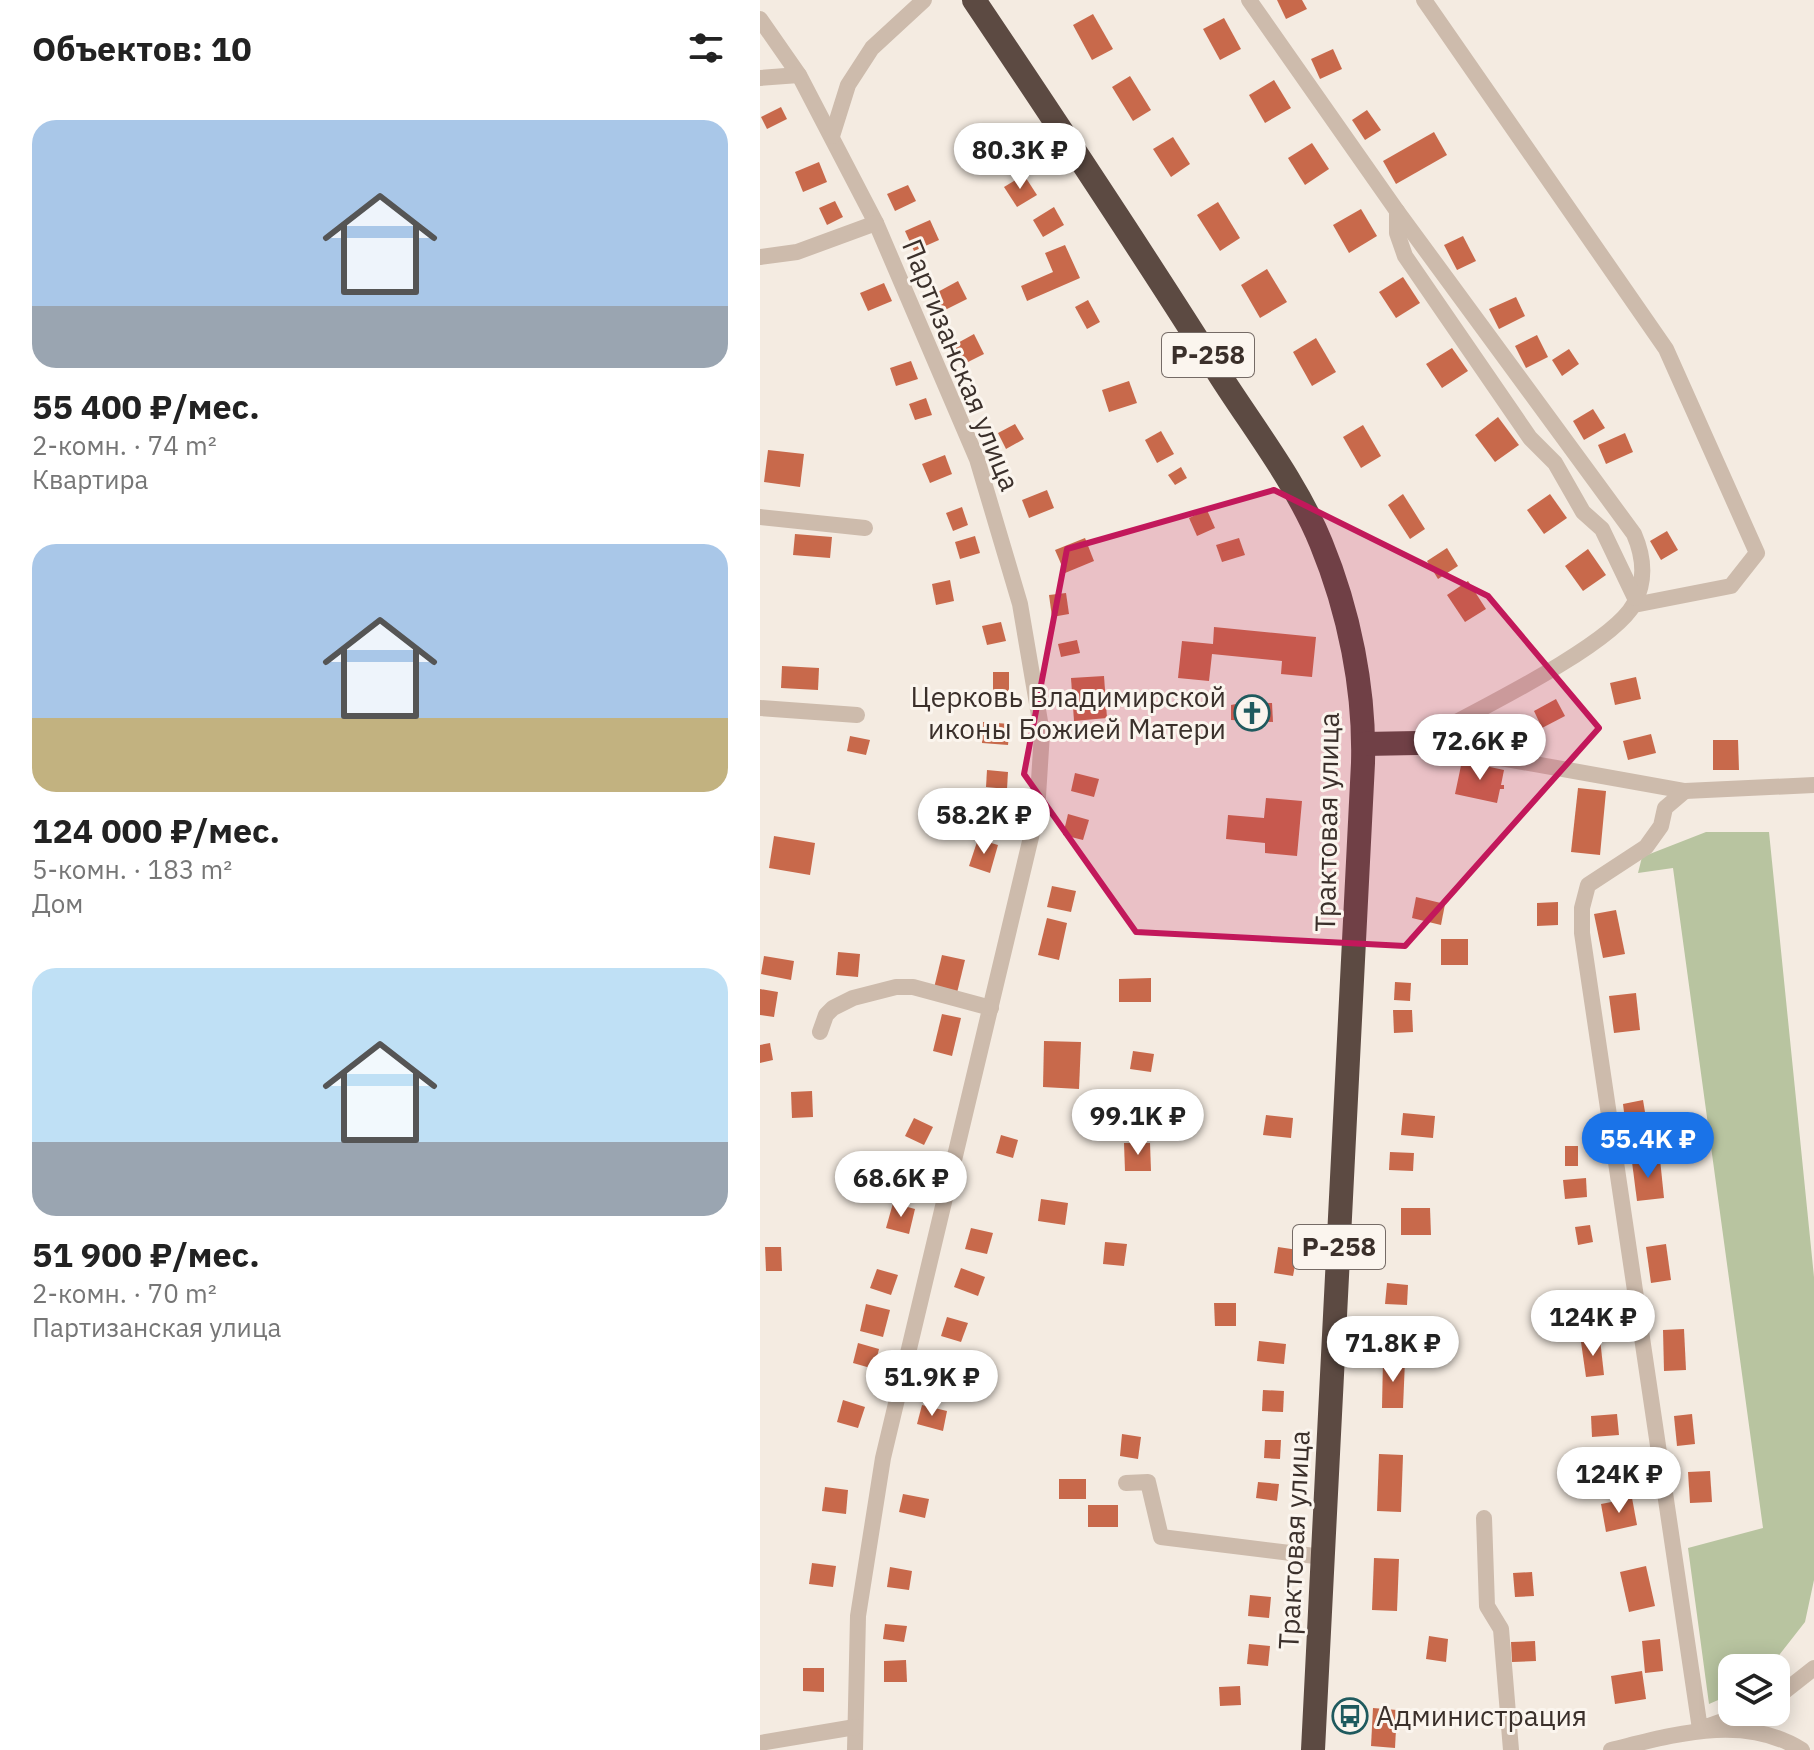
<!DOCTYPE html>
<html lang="ru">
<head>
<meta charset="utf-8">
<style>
	:root { --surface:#fff; --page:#f2f2f2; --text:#222; --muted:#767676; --accent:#1a73e8 }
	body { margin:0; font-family:"IBM Plex Sans",sans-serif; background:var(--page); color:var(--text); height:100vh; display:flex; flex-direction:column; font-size:30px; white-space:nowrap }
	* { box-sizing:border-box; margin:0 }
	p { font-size:26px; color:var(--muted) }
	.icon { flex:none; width:44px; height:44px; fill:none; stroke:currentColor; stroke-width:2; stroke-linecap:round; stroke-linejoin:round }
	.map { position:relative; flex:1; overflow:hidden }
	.side { display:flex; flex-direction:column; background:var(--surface); width:760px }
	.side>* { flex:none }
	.tools { position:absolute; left:958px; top:1654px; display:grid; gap:16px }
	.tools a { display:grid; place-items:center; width:72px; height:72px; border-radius:16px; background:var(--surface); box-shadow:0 4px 20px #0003; font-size:40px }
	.price { position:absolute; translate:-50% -68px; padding:0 18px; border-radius:28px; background:#fff; color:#222; font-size:26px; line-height:52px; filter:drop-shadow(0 2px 4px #0008) }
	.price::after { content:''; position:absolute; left:50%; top:48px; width:24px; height:18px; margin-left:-12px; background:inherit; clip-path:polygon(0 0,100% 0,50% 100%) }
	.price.on { background:var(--accent); color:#fff }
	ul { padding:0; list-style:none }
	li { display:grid; align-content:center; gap:16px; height:424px; padding:0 32px }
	li span { display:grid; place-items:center; height:248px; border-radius:24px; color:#555 }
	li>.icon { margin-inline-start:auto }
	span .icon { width:144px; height:144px; fill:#fffc; stroke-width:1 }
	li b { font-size:34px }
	h2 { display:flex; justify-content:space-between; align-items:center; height:96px; padding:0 32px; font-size:34px }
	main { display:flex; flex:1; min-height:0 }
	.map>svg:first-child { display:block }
	.green { fill:#b8c4a0 }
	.building { fill:#c8694b }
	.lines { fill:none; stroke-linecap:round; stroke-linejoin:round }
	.street { stroke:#cdbbac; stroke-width:16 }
	.highway { stroke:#5c4a42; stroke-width:24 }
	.marked { fill:#c2185b; fill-opacity:0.2; stroke:#c2185b; stroke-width:6; stroke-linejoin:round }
	.labels { text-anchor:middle; stroke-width:6; stroke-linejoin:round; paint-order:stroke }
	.shield { fill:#fbf5ee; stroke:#756b66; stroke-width:2 }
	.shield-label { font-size:26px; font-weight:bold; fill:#3b302b }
	.street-label { font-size:28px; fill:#3b302b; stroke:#fbf5ee }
	.poi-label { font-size:28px; fill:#3b302b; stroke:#fbf5ee; text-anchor:end }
</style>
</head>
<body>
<main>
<section class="side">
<h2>Объектов: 10<svg class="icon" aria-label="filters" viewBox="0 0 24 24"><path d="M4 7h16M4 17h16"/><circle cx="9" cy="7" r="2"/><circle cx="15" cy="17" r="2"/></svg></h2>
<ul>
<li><span style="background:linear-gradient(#a9c7e8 75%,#9aa5b1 0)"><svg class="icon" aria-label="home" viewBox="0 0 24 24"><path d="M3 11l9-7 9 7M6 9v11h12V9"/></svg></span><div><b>55 400 ₽/мес.</b><p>2-комн. · 74 m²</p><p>Квартира</p></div></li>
<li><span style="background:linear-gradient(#a9c7e8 70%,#c2b280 0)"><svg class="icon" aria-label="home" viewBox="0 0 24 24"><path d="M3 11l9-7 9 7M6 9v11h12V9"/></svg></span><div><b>124 000 ₽/мес.</b><p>5-комн. · 183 m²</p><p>Дом</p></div></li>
<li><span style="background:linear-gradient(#bfe0f5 70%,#9aa5b1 0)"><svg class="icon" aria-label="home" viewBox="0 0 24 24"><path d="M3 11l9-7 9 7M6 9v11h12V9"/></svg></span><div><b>51 900 ₽/мес.</b><p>2-комн. · 70 m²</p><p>Партизанская улица</p></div></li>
</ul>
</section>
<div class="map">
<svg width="1054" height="1750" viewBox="0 0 1054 1750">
	<rect width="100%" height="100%" fill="#f4ebe1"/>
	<!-- green -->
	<path class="green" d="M946 832H1009L1054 1277V1580L1045 1622 1009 1668H972V1694L949 1704 928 1548 1003 1528 913 868 878 873 882 857Z"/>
	<!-- building -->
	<g class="building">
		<path d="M517 0H542L547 9 526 19Z"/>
		<path d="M333 14 353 49 332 60 313 25Z"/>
		<path d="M464 18 481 49 460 60 443 29Z"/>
		<path d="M573 49 582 69 560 79 551 59Z"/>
		<path d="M370 76 391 110 373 121 352 87Z"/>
		<path d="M514 80 531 108 505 123 489 95Z"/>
		<path d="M21 107 27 119 7 129 1 117Z"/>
		<path d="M607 110 621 130 605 140 592 120Z"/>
		<path d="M221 123 231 140 211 151 201 135Z"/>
		<path d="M674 132 687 155 636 184 623 161Z"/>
		<path d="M413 137 430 164 411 177 393 149Z"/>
		<path d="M552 143 569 169 545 185 528 158Z"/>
		<path d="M59 162 67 182 43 192 35 172Z"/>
		<path d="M264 175 277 195 257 207 244 187Z"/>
		<path d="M148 185 156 201 135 211 127 194Z"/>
		<path d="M75 201 83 217 67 225 59 208Z"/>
		<path d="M458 202 480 238 460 251 437 215Z"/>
		<path d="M294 207 304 225 283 237 273 220Z"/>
		<path d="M601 209 617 236 589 253 573 225Z"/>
		<path d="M170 220 179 240 154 251 145 231Z"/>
		<path d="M703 236 716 261 697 270 684 245Z"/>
		<path d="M305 245 320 278 267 301 261 286 293 272 285 253Z"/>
		<path d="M507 269 527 302 500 318 481 285Z"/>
		<path d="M643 277 660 303 636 318 619 292Z"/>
		<path d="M198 281 207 299 183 311 174 294Z"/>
		<path d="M124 283 132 301 108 311 100 293Z"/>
		<path d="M756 297 765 316 739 329 729 309Z"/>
		<path d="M328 300 340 322 327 329 315 307Z"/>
		<path d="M214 334 224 354 204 364 194 345Z"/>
		<path d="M777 335 788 357 766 368 755 346Z"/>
		<path d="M556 338 576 372 552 386 533 352Z"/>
		<path d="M692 348 708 371 682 388 666 364Z"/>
		<path d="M809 349 819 364 802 376 792 360Z"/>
		<path d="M151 361 158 379 136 386 130 368Z"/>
		<path d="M369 381 377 403 349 412 342 390Z"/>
		<path d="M166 398 172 415 155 420 149 404Z"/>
		<path d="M833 409 845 428 824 440 813 421Z"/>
		<path d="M738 417 759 445 735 462 715 435Z"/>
		<path d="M255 424 264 439 246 449 238 433Z"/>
		<path d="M603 425 621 456 601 468 583 437Z"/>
		<path d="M401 431 414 454 397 463 385 440Z"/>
		<path d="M865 433 873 452 846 464 838 445Z"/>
		<path d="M8 450 44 454 40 487 4 482Z"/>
		<path d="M185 455 192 474 170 483 162 464Z"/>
		<path d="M421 467 427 478 415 485 408 475Z"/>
		<path d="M287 490 294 508 269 518 262 500Z"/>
		<path d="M643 494 665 529 650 539 628 505Z"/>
		<path d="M790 494 807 518 784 534 767 510Z"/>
		<path d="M202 507 208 525 193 531 186 513Z"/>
		<path d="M447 510 455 528 437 536 429 518Z"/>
		<path d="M907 531 918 550 901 560 890 541Z"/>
		<path d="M35 534 72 537 70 558 33 555Z"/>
		<path d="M215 536 220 553 200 559 195 542Z"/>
		<path d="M325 538 334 561 305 573 295 550Z"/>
		<path d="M479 538 485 555 462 562 456 545Z"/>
		<path d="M687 548 698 566 678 579 667 561Z"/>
		<path d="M828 549 846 575 823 591 805 566Z"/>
		<path d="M190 580 194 601 176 605 172 584Z"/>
		<path d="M708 581 726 609 705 622 687 595Z"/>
		<path d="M306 593 309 614 292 617 289 595Z"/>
		<path d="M241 622 246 641 227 645 222 626Z"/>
		<path d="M454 627 556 637 552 677 521 674 522 661 452 654 449 681 418 678 422 641 453 644Z"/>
		<path d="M317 640 320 653 301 657 298 644Z"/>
		<path d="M22 666 59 668 58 690 21 688Z"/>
		<rect x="233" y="672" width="16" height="20"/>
		<path d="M344 676 347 718 314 721 311 678Z"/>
		<path d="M876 677 881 699 855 705 850 683Z"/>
		<path d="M796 699 805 716 782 728 774 711Z"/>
		<path d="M481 703H512L513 722 471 720V705Z"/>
		<path d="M223 722 250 724 248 745 222 743Z"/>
		<path d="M891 734 896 753 868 760 863 741Z"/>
		<path d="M90 736 110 740 106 755 87 751Z"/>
		<path d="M953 740H978L979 770H953Z"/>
		<path d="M702 761 744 770 741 785H744V789H740L737 803 695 794Z"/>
		<path d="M227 770 248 772 247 789 226 787Z"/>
		<path d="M315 773 339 779 334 797 311 791Z"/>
		<path d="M818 788 846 791 840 855 811 852Z"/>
		<path d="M506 798 542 801 537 856 505 853V843L466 839 468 815 504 818Z"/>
		<path d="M308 814 329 820 323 840 303 835Z"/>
		<path d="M14 836 55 843 50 875 9 868Z"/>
		<path d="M218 839 238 845 230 873 209 866Z"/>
		<path d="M292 886 316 891 311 912 287 907Z"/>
		<path d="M656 897 685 904 681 925 652 918Z"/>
		<path d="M798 902V925L777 926V903Z"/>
		<path d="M856 910 865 954 843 958 834 914Z"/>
		<path d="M287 918 307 923 299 960 278 955Z"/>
		<rect x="681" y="939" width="27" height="26"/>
		<path d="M78 952 100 954 98 977 76 975Z"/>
		<path d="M182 955 205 960 196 997 173 992Z"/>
		<path d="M4 956 34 961 31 980 1 974Z"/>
		<path d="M391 978V1002H359V979Z"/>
		<path d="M635 982 651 983 650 1001 634 1000Z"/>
		<path d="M0 989 18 992 14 1017 0 1015Z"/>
		<path d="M876 993 880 1030 854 1033 849 996Z"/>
		<path d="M633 1010H652L653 1032 634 1033Z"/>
		<path d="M182 1014 201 1018 192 1056 173 1051Z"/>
		<path d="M284 1041 321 1042 319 1089 283 1087Z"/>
		<path d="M10 1043 13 1060 0 1063V1045Z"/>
		<path d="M373 1051 394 1054 391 1072 370 1069Z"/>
		<path d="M52 1091 53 1117 32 1118 31 1092Z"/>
		<path d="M883 1100 887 1124 866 1128 863 1104Z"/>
		<path d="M643 1113 675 1116 673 1138 641 1135Z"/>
		<path d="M506 1115 533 1118 531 1138 503 1135Z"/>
		<path d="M154 1118 173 1127 164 1145 145 1136Z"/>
		<path d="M241 1135 258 1140 253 1158 236 1153Z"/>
		<path d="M364 1143H390L391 1171H365Z"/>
		<rect x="805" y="1146" width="13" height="20"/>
		<path d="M630 1152 654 1153 653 1171 629 1170Z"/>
		<path d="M900 1159 904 1198 877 1201 872 1162Z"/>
		<path d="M826 1178 827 1197 805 1199 803 1180Z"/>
		<path d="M281 1199 308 1203 305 1225 278 1221Z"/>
		<path d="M133 1203 155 1209 149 1234 126 1228Z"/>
		<path d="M641 1208H670L671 1235H641Z"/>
		<path d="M830 1225 833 1242 818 1245 815 1227Z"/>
		<path d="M211 1228 233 1233 227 1254 205 1249Z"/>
		<path d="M345 1242 367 1244 364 1266 343 1264Z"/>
		<path d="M906 1244 911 1280 891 1283 886 1247Z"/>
		<path d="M5 1247H21L22 1271H6Z"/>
		<path d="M518 1247 538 1250 533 1276 514 1273Z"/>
		<path d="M201 1268 225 1277 218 1296 194 1287Z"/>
		<path d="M117 1269 138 1275 131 1295 110 1288Z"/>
		<path d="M627 1283 648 1285 647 1305 625 1304Z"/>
		<path d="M835 1302 836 1319 813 1321 811 1304Z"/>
		<path d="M454 1303H476V1326H455Z"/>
		<path d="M106 1304 130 1310 123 1337 100 1331Z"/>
		<path d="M187 1317 208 1323 201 1342 181 1336Z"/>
		<path d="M924 1329 926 1370 904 1371 903 1330Z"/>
		<path d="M840 1339 844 1375 826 1377 821 1342Z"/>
		<path d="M499 1341 526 1344 524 1364 497 1361Z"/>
		<path d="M98 1343 119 1349 114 1369 93 1363Z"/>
		<path d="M623 1359 645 1360 643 1408H622Z"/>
		<path d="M174 1362 192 1367 186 1386 168 1380Z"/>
		<path d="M503 1390 524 1391 523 1412 502 1411Z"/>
		<path d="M83 1400 105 1407 98 1428 77 1422Z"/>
		<path d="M162 1405 187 1411 183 1431 157 1424Z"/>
		<path d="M857 1414 859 1435 832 1437 831 1416Z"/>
		<path d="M932 1414 935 1444 917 1446 914 1416Z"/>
		<path d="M362 1434 381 1437 378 1459 360 1456Z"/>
		<path d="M505 1440H521L520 1459 504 1458Z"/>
		<path d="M619 1454 643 1455 641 1512 617 1511Z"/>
		<path d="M950 1471 952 1502 930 1503 928 1472Z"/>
		<rect x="299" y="1479" width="27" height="20"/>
		<path d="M498 1482 519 1484 517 1501 496 1498Z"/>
		<path d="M65 1487 88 1490 86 1514 62 1511Z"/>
		<path d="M143 1494 169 1499 165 1518 139 1512Z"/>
		<path d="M872 1498 877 1525 846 1532 841 1504Z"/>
		<rect x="328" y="1505" width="30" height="22"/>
		<path d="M614 1558 639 1559 637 1611 612 1610Z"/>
		<path d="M52 1563 76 1566 73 1587 49 1584Z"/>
		<path d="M886 1566 895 1606 869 1612 860 1572Z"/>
		<path d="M130 1567 152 1571 149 1590 127 1587Z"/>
		<path d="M772 1572 774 1596 755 1597 753 1573Z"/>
		<path d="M490 1595 511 1597 509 1618 488 1616Z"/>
		<path d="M125 1624 147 1626 144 1642 123 1639Z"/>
		<path d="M669 1636 688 1639 686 1662 666 1659Z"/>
		<path d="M900 1639 903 1671 885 1673 882 1641Z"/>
		<path d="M775 1641 776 1661 752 1662 751 1642Z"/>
		<path d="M489 1644 510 1646 508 1666 487 1664Z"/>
		<path d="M146 1660 147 1682H124V1661Z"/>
		<path d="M43 1668H64V1692L43 1691Z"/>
		<path d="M882 1671 886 1699 855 1704 851 1676Z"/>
		<path d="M480 1686 481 1705 460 1706 459 1687Z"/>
		<path d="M613 1708 637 1710 635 1748 611 1746Z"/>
	</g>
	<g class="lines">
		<!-- street -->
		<g class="street">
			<path d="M489 0 637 211 874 534C884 557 886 581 874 604 851 647 705 716 657 743"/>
			<path d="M664 0 906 349 997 553 971 586 874 605"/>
			<path d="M0 19 39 75 116 223 217 459 260 604 282 733 277 812 123 1458 98 1616 95 1750"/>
			<path d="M0 78 39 75"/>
			<path d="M72 136 88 85 112 48 164 0"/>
			<path d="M637 211V233L645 256 770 438 795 463 823 512 842 529 875 598"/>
			<path d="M0 257 37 252 116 223"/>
			<path d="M0 517 105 528"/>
			<path d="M0 708 97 715"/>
			<path d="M657 743 925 791 1054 785"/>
			<path d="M925 791 905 808 901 826 886 847 828 885 822 908V933L940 1729 988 1712"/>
			<path d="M60 1032 66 1015 73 1008 93 998 136 987H153L231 1008"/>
			<path d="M366 1483 388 1482 401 1537 563 1557"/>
			<path d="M724 1518 727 1606 741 1629 751 1750"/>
			<path d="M1016 1698 1054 1668"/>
			<path d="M0 1743 95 1727"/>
			<path d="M851 1750C913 1735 983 1713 1042 1750"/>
		</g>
		<!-- highway -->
		<g class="highway">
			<path d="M214 0C298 125 381 250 461 377 495 430 537 484 561 543 589 611 605 689 603 763L553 1750"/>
			<path d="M604 744 657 743"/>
		</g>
	</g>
	<!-- marked area -->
	<path class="marked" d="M514 490 728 596 839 728 645 946 376 932 264 774 307 549Z"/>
	<!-- icons -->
	<defs>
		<symbol id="church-ring" viewBox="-11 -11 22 22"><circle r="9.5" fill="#fbf5ee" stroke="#1f5a5e" stroke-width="1.5"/><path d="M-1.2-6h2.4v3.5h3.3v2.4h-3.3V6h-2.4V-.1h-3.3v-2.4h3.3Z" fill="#1f5a5e"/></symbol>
		<symbol id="bus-ring" viewBox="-11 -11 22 22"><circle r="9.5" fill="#fbf5ee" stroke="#1f5a5e" stroke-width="1.5"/><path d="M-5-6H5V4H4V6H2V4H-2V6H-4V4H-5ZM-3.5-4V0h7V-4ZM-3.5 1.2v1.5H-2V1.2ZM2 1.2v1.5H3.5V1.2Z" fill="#1f5a5e"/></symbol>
	</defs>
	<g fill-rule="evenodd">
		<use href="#church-ring" x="472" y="693" width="40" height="40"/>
		<use href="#bus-ring" x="570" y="1696" width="40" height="40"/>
	</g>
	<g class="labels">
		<!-- shield labels -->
		<g class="shield">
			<rect x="402" y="333" width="92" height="44" rx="6"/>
			<rect x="533" y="1225" width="92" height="44" rx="6"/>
		</g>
		<g class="shield-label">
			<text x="448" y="364">Р-258</text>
			<text x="579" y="1256">Р-258</text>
		</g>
		<!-- street labels -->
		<g class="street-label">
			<text transform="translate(201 365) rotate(68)" y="10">Партизанская улица</text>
			<text transform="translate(567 822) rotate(-89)" y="10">Трактовая улица</text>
			<text transform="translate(534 1540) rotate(-87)" y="10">Трактовая улица</text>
		</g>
		<!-- poi labels -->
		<g class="poi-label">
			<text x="466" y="707">Церковь Владимирской<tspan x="466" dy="32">иконы Божией Матери</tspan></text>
			<text x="616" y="1726" text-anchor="start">Администрация</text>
		</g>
	</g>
</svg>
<div class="tools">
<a><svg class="icon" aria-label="layers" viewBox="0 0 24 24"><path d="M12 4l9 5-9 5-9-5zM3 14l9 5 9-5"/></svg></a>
</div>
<b class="price" style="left:260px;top:191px">80.3K ₽</b>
<b class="price" style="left:720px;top:782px">72.6K ₽</b>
<b class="price" style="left:224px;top:856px">58.2K ₽</b>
<b class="price" style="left:378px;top:1157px">99.1K ₽</b>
<b class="price on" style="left:888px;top:1180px">55.4K ₽</b>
<b class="price" style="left:141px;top:1219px">68.6K ₽</b>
<b class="price" style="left:833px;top:1358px">124K ₽</b>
<b class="price" style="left:633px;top:1384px">71.8K ₽</b>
<b class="price" style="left:172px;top:1418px">51.9K ₽</b>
<b class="price" style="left:859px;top:1515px">124K ₽</b>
</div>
</main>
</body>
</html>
